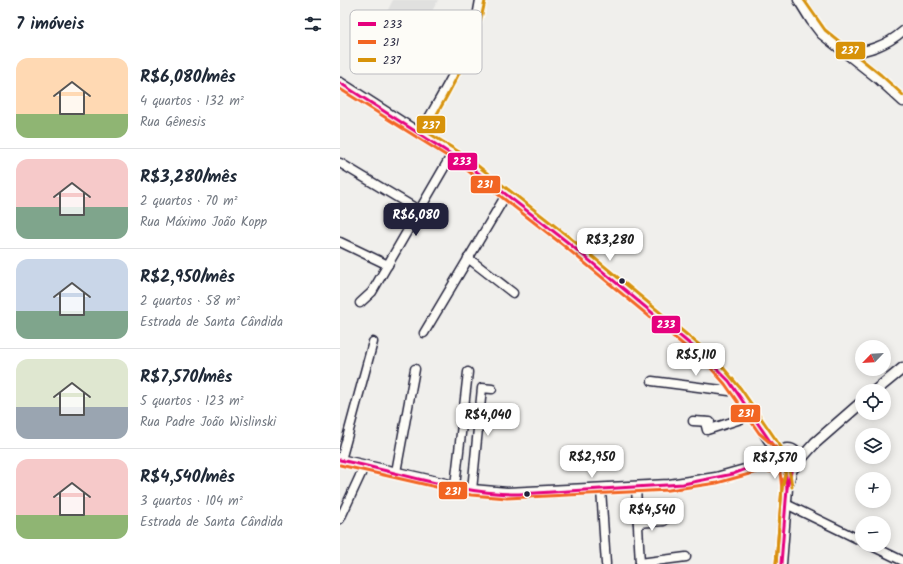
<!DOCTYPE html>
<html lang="pt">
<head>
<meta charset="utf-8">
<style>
	:root { --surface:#fff; --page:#f2f2f3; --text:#1f2937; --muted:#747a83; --line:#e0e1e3; --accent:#22223b }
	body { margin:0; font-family:Kalam,sans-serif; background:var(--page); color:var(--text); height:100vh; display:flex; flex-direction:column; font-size:15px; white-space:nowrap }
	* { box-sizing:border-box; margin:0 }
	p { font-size:13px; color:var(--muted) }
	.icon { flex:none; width:22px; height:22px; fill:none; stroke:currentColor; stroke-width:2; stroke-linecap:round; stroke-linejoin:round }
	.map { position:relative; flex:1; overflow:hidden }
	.drawer { display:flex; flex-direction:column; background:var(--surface); width:340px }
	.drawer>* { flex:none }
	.needle { width:26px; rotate:245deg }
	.tools { position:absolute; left:515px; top:340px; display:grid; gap:8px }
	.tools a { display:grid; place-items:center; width:36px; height:36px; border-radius:50%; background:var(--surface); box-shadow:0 2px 10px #0003; font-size:20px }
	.price { position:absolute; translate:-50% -34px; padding:0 9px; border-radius:8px; background:#fff; color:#222; font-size:13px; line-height:26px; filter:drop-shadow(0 1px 2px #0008) }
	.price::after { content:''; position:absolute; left:50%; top:24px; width:12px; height:9px; margin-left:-6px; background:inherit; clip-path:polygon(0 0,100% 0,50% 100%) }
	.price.selected { background:var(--accent); color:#fff }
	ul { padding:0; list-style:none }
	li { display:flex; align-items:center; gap:12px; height:100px; padding:0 16px }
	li+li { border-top:1px solid var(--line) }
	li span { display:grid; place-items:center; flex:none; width:112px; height:80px; border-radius:12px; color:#555 }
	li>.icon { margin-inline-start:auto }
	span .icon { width:48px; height:48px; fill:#fffc; stroke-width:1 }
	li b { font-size:17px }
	h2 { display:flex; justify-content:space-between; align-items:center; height:48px; padding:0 16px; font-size:17px }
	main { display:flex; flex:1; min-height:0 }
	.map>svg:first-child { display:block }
	.built { fill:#e0e0df }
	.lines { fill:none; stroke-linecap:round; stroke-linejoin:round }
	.minor-casing { stroke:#22223b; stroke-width:11 }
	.major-casing { stroke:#22223b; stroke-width:13 }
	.minor { stroke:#fdfcf7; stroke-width:8 }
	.major { stroke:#fdfcf7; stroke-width:10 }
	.bus-1-casing { stroke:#fdfcf7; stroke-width:6 }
	.bus-2-casing { stroke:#fdfcf7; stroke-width:6 }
	.bus-3-casing { stroke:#fdfcf7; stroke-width:6 }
	.bus-1 { stroke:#e5007d; stroke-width:3 }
	.bus-2 { stroke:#f26522; stroke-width:3 }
	.bus-3 { stroke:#d79209; stroke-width:3 }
	.bus-dot { fill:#22223b; stroke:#fdfcf7; stroke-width:1.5 }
	.key { fill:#fdfcf7; stroke:#bbbbbf; stroke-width:1 }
	.key-label { font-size:11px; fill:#22223b }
	.line-badge { stroke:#fdfcf7; stroke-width:1.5 }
	.badge-label { font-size:11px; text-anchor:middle; font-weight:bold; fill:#fff }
</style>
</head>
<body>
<main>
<section class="drawer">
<h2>7 imóveis<svg class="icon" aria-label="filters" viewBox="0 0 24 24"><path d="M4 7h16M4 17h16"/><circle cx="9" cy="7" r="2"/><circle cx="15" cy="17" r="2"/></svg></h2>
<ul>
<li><span style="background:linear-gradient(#ffd9b3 70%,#8fb573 0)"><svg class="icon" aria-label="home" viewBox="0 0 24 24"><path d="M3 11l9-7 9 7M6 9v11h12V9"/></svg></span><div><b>R$6,080/mês</b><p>4 quartos · 132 m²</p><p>Rua Gênesis</p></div></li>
<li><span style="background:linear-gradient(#f6c9c9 60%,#7fa58c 0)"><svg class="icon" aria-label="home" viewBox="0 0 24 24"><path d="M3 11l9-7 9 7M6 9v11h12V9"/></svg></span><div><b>R$3,280/mês</b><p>2 quartos · 70 m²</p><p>Rua Máximo João Kopp</p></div></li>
<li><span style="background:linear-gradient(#c9d6e8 65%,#7fa58c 0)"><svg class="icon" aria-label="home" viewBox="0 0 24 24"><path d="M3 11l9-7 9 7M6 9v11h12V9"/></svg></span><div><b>R$2,950/mês</b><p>2 quartos · 58 m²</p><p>Estrada de Santa Cândida</p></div></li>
<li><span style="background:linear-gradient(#dfe7d0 60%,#9aa5b1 0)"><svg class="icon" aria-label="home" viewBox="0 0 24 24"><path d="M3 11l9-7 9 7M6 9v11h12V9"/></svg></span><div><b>R$7,570/mês</b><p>5 quartos · 123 m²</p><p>Rua Padre João Wislinski</p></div></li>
<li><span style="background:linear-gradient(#f6c9c9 70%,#8fb573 0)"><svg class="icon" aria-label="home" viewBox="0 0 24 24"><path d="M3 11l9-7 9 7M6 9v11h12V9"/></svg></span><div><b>R$4,540/mês</b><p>3 quartos · 104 m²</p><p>Estrada de Santa Cândida</p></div></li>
</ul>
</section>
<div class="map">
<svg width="563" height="564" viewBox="0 0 563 564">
	<rect width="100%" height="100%" fill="#f0efec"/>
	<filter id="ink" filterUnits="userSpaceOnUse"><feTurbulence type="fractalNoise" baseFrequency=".025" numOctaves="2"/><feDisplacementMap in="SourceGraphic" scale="8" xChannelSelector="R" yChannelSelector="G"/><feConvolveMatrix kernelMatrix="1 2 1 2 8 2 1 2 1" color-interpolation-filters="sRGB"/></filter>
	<g filter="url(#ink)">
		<!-- built -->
		<path class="built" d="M53 0H98L74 45 42 22Z"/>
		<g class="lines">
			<defs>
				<g id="minor">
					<path d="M458 0 471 21 481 34 538 79 563 102"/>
					<path d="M506 54C528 51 546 46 563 31"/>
					<path d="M80 134C102 93 134 47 140 0"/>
					<path d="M0 163 80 211"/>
					<path d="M0 242 48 265"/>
					<path d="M128 258 173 293"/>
					<path d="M20 303 32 292 112 154"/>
					<path d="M84 333 166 195"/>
					<path d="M312 381 397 392"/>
					<path d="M353 421 370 422"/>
					<path d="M365 422 367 430 401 419 411 412"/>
					<path d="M1 460 33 342"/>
					<path d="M56 472 75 369"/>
					<path d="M115 486 128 372"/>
					<path d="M296 487 300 564"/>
					<path d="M261 489 266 564"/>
					<path d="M132 490 142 388 152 389"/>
					<path d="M446 504 522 541"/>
					<path d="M0 519 25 465"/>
					<path d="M298 523 324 521"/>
					<path d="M530 545 563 561"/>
					<path d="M300 563 346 557"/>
				</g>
				<g id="major">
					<path d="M0 83 128 165 226 241 363 355 389 381 440 456"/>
					<path d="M535 391 563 368"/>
					<circle cx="448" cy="459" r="10"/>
					<path d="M0 460 132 490 167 493 329 485 376 478 419 466H442"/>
					<path d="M458 462 475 443 522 402"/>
					<path d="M441 564 447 488 452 468"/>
				</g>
			</defs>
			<!-- minor casing -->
			<use href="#minor" class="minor-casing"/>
			<!-- major casing -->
			<use href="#major" class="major-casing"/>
			<!-- minor -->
			<use href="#minor" class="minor"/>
			<!-- major -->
			<use href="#major" class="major"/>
			<defs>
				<g id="bus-1">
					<path d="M0 83 128 165 226 241 363 355 389 381 440 456"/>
					<path d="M449 450 454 451 458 459 457 464 452 468 447 488C446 482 447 473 444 468 440 459 437 461 443 451Z"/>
					<path d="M0 460C59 472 118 494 179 494L343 484 393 474 440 456"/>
					<path d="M441 564 447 488"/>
				</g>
				<g id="bus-2">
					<path d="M0 89 118 163 223 245 369 366 385 384 419 433 443 454 449 455 452 458 447 466 442 487 436 564"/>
					<path d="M0 465 131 495 167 498 329 490 377 483 420 471 440 472 442 489"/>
				</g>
				<g id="bus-3">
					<path d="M464 0 485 30 541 75 563 95"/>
					<path d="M145 1C136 49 110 90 87 132L124 155 229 237 375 358 401 389 441 447C444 452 443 458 446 462 450 470 451 478 452 487"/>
					<path d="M436 564 442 488 446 471"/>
				</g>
			</defs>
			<!-- bus-1 casing -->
			<use href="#bus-1" class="bus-1-casing"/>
			<!-- bus-2 casing -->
			<use href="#bus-2" class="bus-2-casing"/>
			<!-- bus-3 casing -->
			<use href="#bus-3" class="bus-3-casing"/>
			<!-- bus-1 -->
			<use href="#bus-1" class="bus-1"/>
			<!-- bus-2 -->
			<use href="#bus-2" class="bus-2"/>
			<!-- bus-3 -->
			<use href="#bus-3" class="bus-3"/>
		</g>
	</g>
	<!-- markers -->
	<g class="bus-dot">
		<circle cx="282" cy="281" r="3.5"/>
		<circle cx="187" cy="494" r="3.5"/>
	</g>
	<!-- legend -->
	<rect x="10" y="10" width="132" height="64" rx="6" class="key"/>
	<rect x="18" y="22" width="18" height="4" fill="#e5007d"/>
	<rect x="18" y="40" width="18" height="4" fill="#f26522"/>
	<rect x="18" y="58" width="18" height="4" fill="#d79209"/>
	<g class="key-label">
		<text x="43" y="28">233</text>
		<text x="43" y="46">231</text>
		<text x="43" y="64">237</text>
	</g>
	<g class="line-badge">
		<rect x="495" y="41" width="31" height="19" rx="4" fill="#d79209"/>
		<rect x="76" y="115" width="30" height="19" rx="4" fill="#d79209"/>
		<rect x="107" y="152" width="31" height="19" rx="4" fill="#e5007d"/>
		<rect x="130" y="175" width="31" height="19" rx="4" fill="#f26522"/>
		<rect x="311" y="315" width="30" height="19" rx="4" fill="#e5007d"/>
		<rect x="390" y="404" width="31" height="19" rx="4" fill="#f26522"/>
		<rect x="98" y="481" width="30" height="19" rx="4" fill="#f26522"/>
	</g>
	<g class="badge-label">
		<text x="510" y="54">237</text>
		<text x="91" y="129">237</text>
		<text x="122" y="165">233</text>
		<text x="145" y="188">231</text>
		<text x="326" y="328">233</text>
		<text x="406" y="417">231</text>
		<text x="113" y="495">231</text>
	</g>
</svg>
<div class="tools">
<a><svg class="needle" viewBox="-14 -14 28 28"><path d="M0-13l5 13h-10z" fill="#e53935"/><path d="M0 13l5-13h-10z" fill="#747a83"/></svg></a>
<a><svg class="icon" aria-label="locate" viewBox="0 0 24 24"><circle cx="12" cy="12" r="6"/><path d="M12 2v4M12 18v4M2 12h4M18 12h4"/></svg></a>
<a><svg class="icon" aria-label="layers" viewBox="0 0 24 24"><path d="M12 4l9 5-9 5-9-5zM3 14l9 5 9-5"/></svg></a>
<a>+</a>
<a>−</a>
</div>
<b class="price selected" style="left:76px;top:237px">R$6,080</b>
<b class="price" style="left:270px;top:262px">R$3,280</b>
<b class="price" style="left:356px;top:377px">R$5,110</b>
<b class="price" style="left:148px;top:437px">R$4,040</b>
<b class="price" style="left:252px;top:479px">R$2,950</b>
<b class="price" style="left:435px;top:480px">R$7,570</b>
<b class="price" style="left:312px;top:532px">R$4,540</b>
</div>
</main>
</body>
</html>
